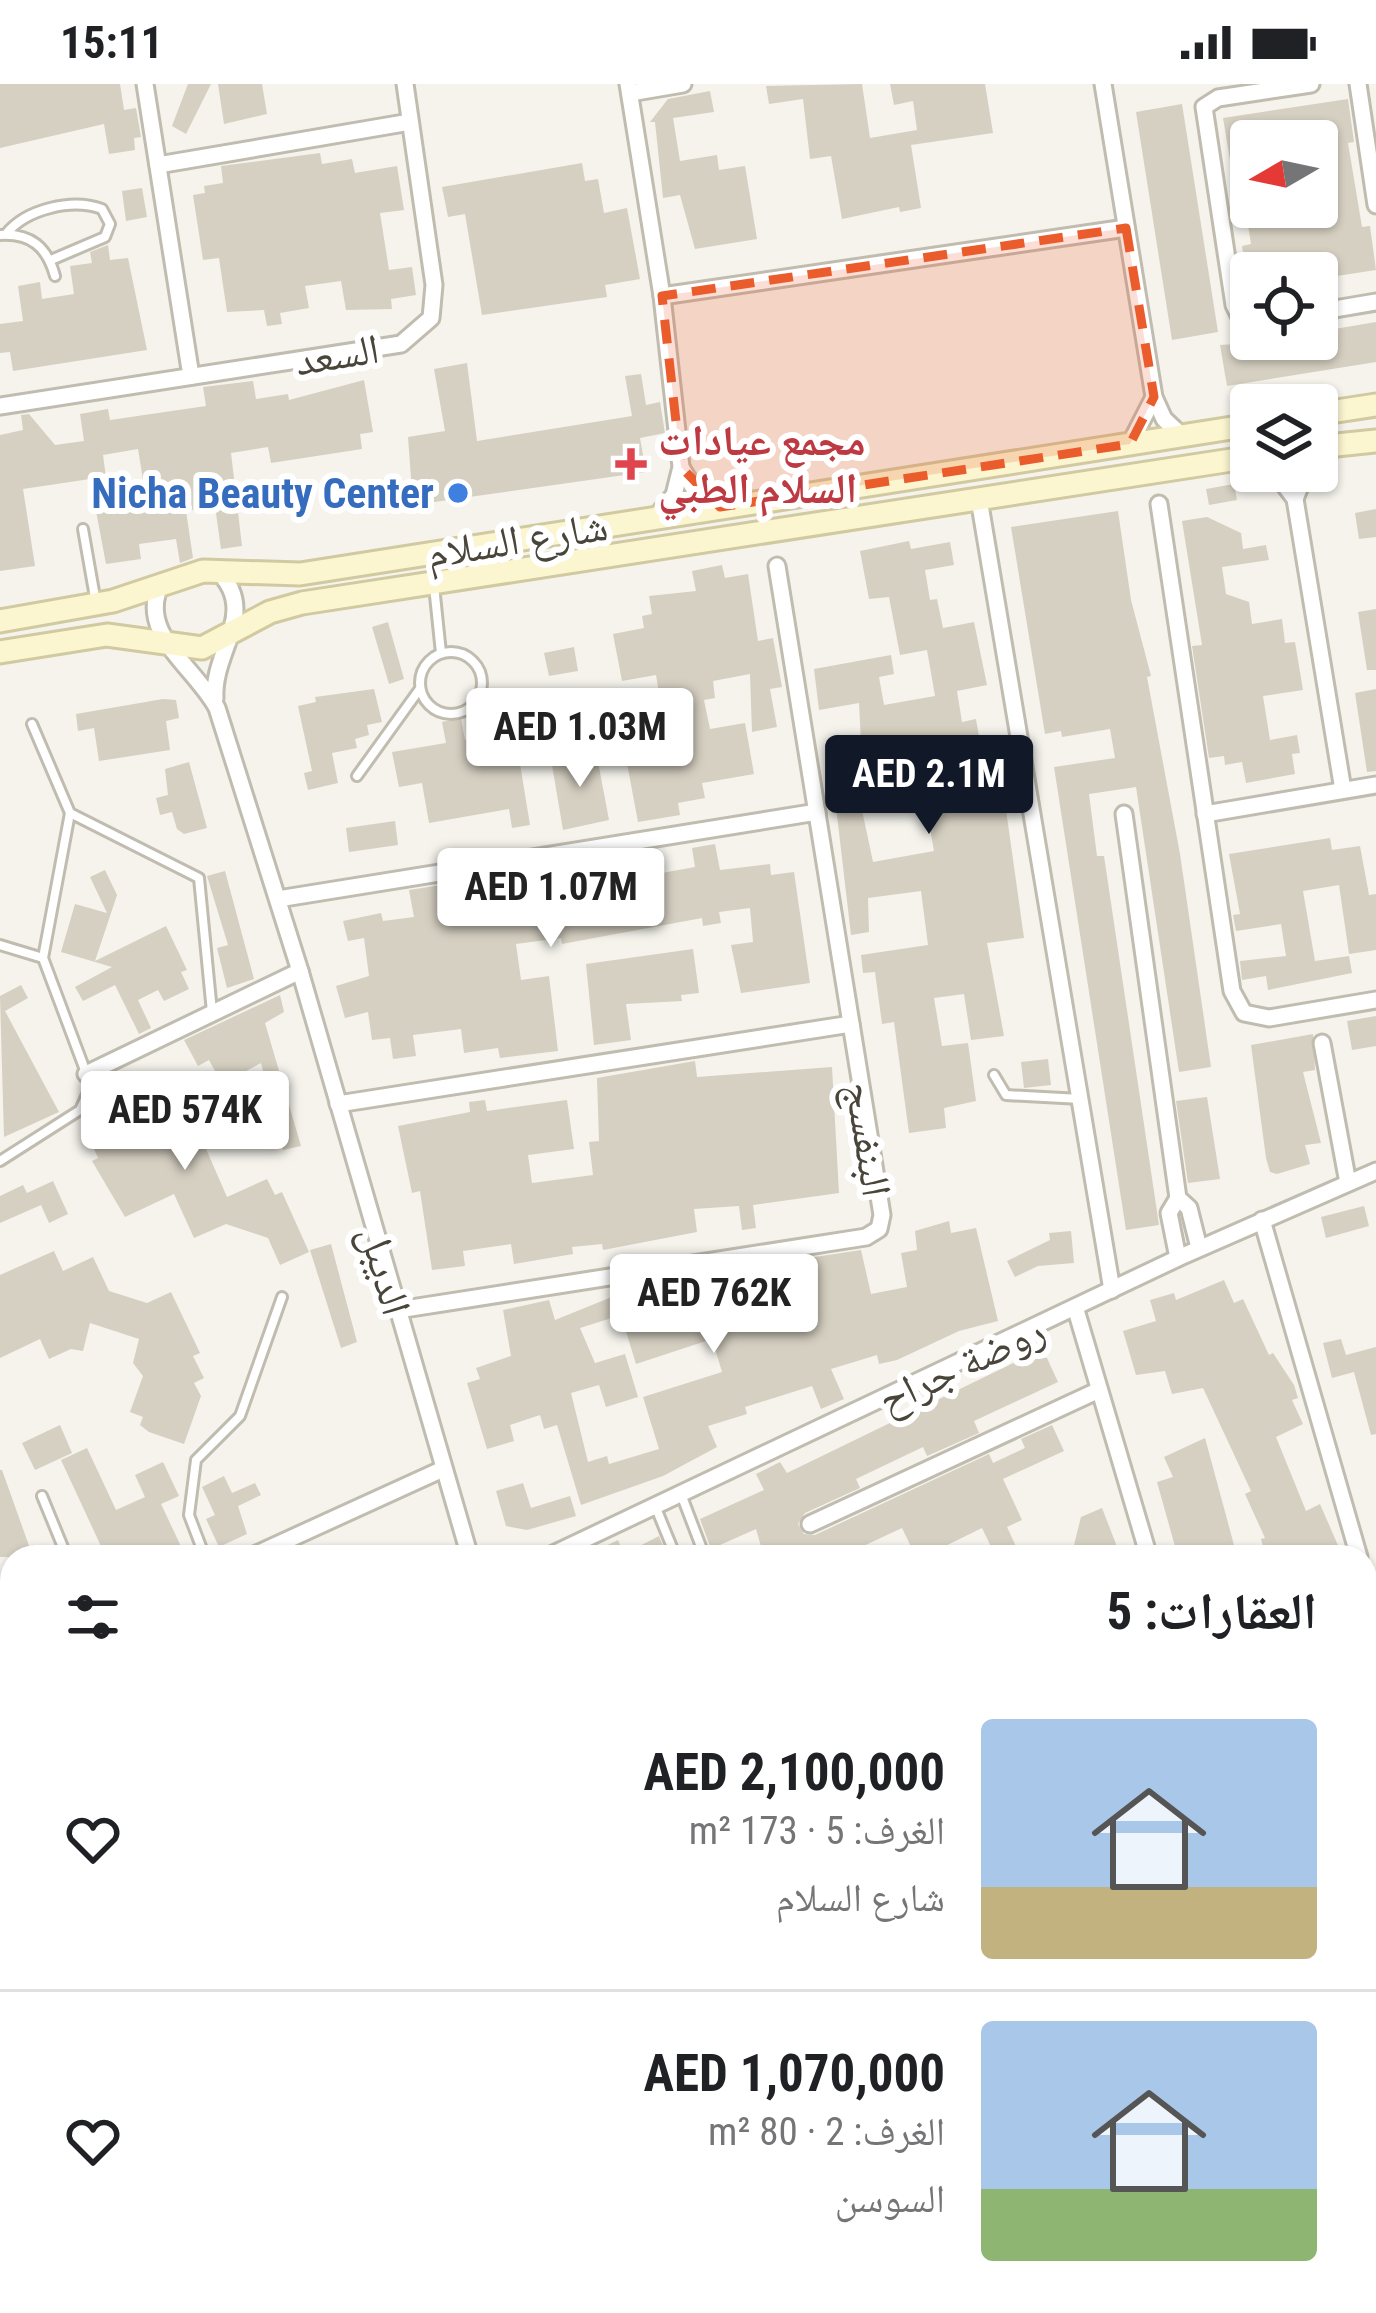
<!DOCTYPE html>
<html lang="ar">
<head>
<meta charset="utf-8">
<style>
	:root { --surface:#fff; --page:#f6f6f6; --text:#202124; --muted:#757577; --line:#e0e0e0; --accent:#111827 }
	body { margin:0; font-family:"Roboto Condensed","Noto Naskh Arabic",sans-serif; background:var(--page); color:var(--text); direction:rtl; height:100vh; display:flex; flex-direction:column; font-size:45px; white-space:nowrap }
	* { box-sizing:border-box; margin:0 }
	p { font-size:39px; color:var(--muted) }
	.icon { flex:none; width:66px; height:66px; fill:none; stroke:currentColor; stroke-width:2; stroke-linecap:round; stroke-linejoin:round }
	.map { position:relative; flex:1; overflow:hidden; direction:ltr }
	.sheet { position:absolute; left:0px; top:1461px; width:1377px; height:768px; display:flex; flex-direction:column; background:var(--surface); border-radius:36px 36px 0 0; box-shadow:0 3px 9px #0004; direction:rtl }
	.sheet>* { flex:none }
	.needle { width:78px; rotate:261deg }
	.controls { position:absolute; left:1230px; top:36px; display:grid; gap:24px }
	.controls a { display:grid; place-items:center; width:108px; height:108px; border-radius:12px; background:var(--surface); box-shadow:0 3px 9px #0004; font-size:60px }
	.price { position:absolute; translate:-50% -102px; padding:0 27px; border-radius:12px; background:#fff; color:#222; font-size:39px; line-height:78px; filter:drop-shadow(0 3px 6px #0008) }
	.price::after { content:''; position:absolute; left:50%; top:72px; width:36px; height:27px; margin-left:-18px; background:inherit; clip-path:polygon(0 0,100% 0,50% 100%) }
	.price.on { background:var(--accent); color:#fff }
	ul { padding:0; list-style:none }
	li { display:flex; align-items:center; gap:36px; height:300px; padding:0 60px }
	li+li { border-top:3px solid var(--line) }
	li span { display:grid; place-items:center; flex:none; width:336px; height:240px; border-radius:12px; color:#555 }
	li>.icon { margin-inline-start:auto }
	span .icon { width:144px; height:144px; fill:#fffc; stroke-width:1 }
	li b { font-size:51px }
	h2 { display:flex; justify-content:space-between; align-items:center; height:144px; padding:0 60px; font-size:51px }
	.status { display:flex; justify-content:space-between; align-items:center; height:84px; padding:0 60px; background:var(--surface); direction:ltr }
	.status svg { height:33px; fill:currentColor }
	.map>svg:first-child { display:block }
	.building { fill:#d6d0c2; fill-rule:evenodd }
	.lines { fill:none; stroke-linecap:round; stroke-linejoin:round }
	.lane-casing { stroke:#c0bcaf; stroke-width:14 }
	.street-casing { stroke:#c0bcaf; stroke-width:21 }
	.secondary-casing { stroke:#d1c99f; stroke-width:27 }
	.lane { stroke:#fff; stroke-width:8 }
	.street { stroke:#fff; stroke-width:15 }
	.secondary { stroke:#fbf5d0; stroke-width:21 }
	.marked { fill:#eb5c2d; fill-opacity:0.2; stroke:#eb5c2d; stroke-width:9; stroke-dasharray:24 15; stroke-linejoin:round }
	.health-dot { fill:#e0444e; stroke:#fff; stroke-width:4.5 }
	.shop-dot { fill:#3f7fe0; stroke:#fff; stroke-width:4.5 }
	.labels { text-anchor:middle; stroke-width:12; stroke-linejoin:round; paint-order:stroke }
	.street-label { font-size:42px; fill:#49453a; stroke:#fff }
	.health-label { font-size:42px; font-weight:bold; fill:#be3a42; stroke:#fff; text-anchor:start }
	.shop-label { font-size:42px; font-weight:bold; fill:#366cbe; stroke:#fff; text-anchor:end }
</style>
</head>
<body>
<div class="status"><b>15:11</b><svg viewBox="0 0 49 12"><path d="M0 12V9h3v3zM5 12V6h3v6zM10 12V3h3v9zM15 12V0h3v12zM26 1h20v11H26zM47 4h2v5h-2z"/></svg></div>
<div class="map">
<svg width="1376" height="2229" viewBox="0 0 1376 2229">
	<rect width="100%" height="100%" fill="#f5f3ec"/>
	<!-- building -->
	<g class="building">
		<path d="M0 0H120L124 26 136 24 141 53 134 54 135 66 109 70 104 40 0 64Z"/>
		<path d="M188 0H211L186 50 172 42Z"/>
		<path d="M218 0H262L267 30 224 40Z"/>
		<path d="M862 0 870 54 917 46 913 17 894 21 890 0H985L993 49 911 61 921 124 900 128 899 123 842 135 831 72 810 75 803 15 769 20 766 2Z"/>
		<path d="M710 7 714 28 673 34 680 77 717 71 719 86 745 82 757 155 695 165 680 111 663 114 655 38H650L668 15Z"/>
		<path d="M1348 15 1354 58 1348 59 1362 143 1370 142 1376 186 1317 195V189H1246L1242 162 1251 160 1245 123H1317V57H1251V106H1242L1237 75 1230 76 1223 34Z"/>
		<path d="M1182 20 1218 248 1172 256 1136 28Z"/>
		<path d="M320 69 322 80 352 75 355 89 397 82 404 126 380 129 389 186 412 183 416 211 391 215 392 225 346 226 341 197 305 202 309 224 280 229 282 240 267 242 264 226 227 228 219 174 203 176 193 111 205 109 204 102 223 99 221 82Z"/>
		<path d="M582 79 585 97 598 95 604 129 627 124 640 195 605 201 607 213 482 231 465 130 448 133 442 103Z"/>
		<path d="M142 104 147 133 126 137 122 107Z"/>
		<path d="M108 161 110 176 128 174 147 266 13 287 10 268 0 269V240L23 237 18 202 40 198 42 215 74 210 70 182 92 179 90 168Z"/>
		<path d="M1376 238V278L1227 302 1220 261 1317 255V248Z"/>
		<path d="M467 279 477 357 632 332 625 292 641 290 646 321 660 318 665 349 640 354 646 388 413 421 408 353 445 347 434 285Z"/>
		<path d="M364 296 373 348 360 350 362 365 271 379 268 363 231 369 242 462 221 465 215 422 186 427 193 474 180 479 176 455 139 460 141 475 106 480 90 395 23 405 35 482 0 487V351L23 346 21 331 29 330 55 361 84 357 80 330 108 325 110 336 206 322 203 303 253 297 256 315 288 310 289 316ZM138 365 144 402 108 408 103 371Z"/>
		<path d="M1234 400 1237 416 1209 421 1206 405Z"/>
		<path d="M1376 425V453L1359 455 1355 429Z"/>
		<path d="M1118 427 1131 516 1151 592 1147 593 1180 770 1211 983 1179 988 1136 703 1089 710 1097 772H1104L1159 1141 1126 1146 1054 683 1115 674 1110 645 1062 653 1061 647 1045 650 1011 443Z"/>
		<path d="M1207 433 1241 449 1243 465 1266 461 1269 476 1222 483 1226 510 1249 518 1252 540 1282 535 1285 559 1295 558 1303 606 1263 612 1270 656 1297 651 1300 669 1292 670 1295 690 1246 699 1242 678 1225 681 1224 672 1209 674 1192 562 1202 561 1182 437Z"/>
		<path d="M909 457 911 465 950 458 954 481 925 486 930 516 937 515 943 544 974 538 987 601 957 607 962 638 976 635 981 664 967 670 971 694 1001 690 1024 854 987 859 1004 952 971 956 964 910 934 914 942 962 968 959 976 1017 944 1024 946 1044 909 1049 894 938 882 940 875 888 863 889 861 871 928 861 921 807 868 814 869 848 851 851 833 697 855 693 873 778 934 767 924 711 931 697 927 673 862 679 859 619 819 626 814 585 891 571 894 590 879 593 884 621 935 612 927 566 900 571 889 513 869 515 860 467Z"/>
		<path d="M722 481 725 494 748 490 758 557 773 554 782 603 770 605 777 643 752 648 750 590 713 597 715 614 704 616 710 645 745 639 754 690 702 699 705 714 678 719 680 731 638 738 620 642 663 634 656 591 622 597 613 550 644 544 642 532 652 530 649 512 696 507 692 487Z"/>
		<path d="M1376 525V586H1367L1358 528Z"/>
		<path d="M388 538 404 595 389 600 372 543Z"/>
		<path d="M574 563 578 587 549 592 544 569Z"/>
		<path d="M374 605 382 638 367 641 369 651 355 655 357 664 332 669 338 699 308 706 304 689 312 687 298 622 316 618 315 613Z"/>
		<path d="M1376 605V687L1367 688 1355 609Z"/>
		<path d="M163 615 176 616 179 634 166 637 170 666 99 677 94 644 78 647 76 630Z"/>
		<path d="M461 634 465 656 515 649 530 741 512 744 509 725 429 739 422 699 399 703 392 668 446 659 442 638Z"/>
		<path d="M596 667 609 736 563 746 551 675Z"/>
		<path d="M189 678 207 744 184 750 177 745 172 728 160 731 156 714 168 711 165 685Z"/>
		<path d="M395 737 398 761 349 768 346 744Z"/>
		<path d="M1330 754 1332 766 1360 762 1369 811 1376 810V866L1349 870 1339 801 1303 807 1315 877 1349 872 1352 889 1268 906 1266 892 1242 896 1240 877 1286 872 1281 840 1236 847 1233 831 1240 830 1229 770Z"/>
		<path d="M715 760 720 786 770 780 771 791 794 788 810 899 741 909 731 861 753 858 750 824 719 828 721 839 703 842 702 834 562 860 561 854 516 860 521 896 549 892 558 967 500 974 498 964 464 969 461 945 413 951 416 972 393 975 390 954 372 956 368 928 345 934 336 902 369 892 364 854 348 857 343 837 381 829 383 837 414 833 409 806 448 800 450 814 477 811 478 822 523 816 522 810 538 808 541 831 575 825 569 787 620 778 623 796 695 783 692 764Z"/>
		<path d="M105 786 117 811 95 877 166 842 187 886 181 888 189 905 164 917 158 906 138 916 151 944 139 950 115 901 83 917 75 903 112 883 61 868 75 820 107 829 90 793Z"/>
		<path d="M225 787 254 895 227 904 217 864 228 861 207 792Z"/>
		<path d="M693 865 699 909 681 911 682 917 626 920 631 956 594 961 586 880Z"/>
		<path d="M21 901 28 914 5 927 59 1028 4 1053 0 912Z"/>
		<path d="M280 911 284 928 265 939 301 1062 283 1066 261 979 222 1000 209 976 198 982 184 956Z"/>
		<path d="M1376 932V962L1352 966 1347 937Z"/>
		<path d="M1313 950 1315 986 1303 988 1321 1059 1305 1061 1310 1080 1277 1090 1270 1088 1266 1074 1251 961Z"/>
		<path d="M1048 975 1051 1001 1024 1004 1021 978Z"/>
		<path d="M695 977 697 993 832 983 839 1109 753 1121 756 1144 742 1146 739 1122 694 1125 697 1148 603 1166 602 1160 572 1163 573 1170 514 1180 511 1160 463 1167 465 1182 432 1186 420 1107 412 1109 398 1042 470 1028 469 1018 485 1016 487 1027 567 1016 574 1065 528 1071 532 1099 593 1091 589 1058 599 1057 597 994Z"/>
		<path d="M178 1004 193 1036 211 1028 222 1050 203 1058 227 1113 267 1095 275 1111 282 1108 309 1168 280 1181 268 1154 226 1140 194 1154 174 1110 125 1133 92 1077 98 1074 86 1047 116 1033 112 1024 135 1014 139 1022Z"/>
		<path d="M1207 1013 1220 1095 1188 1099 1176 1017Z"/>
		<path d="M53 1097 68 1130 49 1139 41 1121 0 1139V1112L23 1101 27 1109Z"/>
		<path d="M1364 1122 1369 1142 1326 1154 1321 1133Z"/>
		<path d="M949 1137 951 1149 976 1144 998 1237 959 1247 897 1276 879 1280 877 1271 831 1285 844 1315 821 1325 812 1302 745 1323 747 1330 708 1342 717 1363 663 1392 581 1421 557 1341 544 1345 540 1331 510 1341 514 1357 487 1365 467 1299 480 1295 476 1284 511 1272 503 1226 549 1216 555 1236 629 1206 631 1212 673 1199 676 1210 711 1199 715 1211 777 1192 789 1232 817 1226 812 1197 788 1202 782 1178 861 1166 871 1210 907 1203 901 1169 917 1166 915 1147ZM621 1231 636 1280 712 1255 722 1288 643 1313 659 1365 609 1380 607 1372 588 1378 571 1309 599 1301 606 1323 638 1313 625 1270 595 1279 580 1244Z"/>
		<path d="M1071 1147 1074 1179 1038 1182 1015 1193 1007 1177 1050 1156 1049 1149Z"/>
		<path d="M331 1160 357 1258 341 1264 310 1166Z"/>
		<path d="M54 1167 63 1187 93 1173 109 1207 147 1219 171 1208 200 1269 193 1272 204 1294 194 1299 201 1312 184 1360 149 1348 140 1341 143 1333 130 1328 143 1292 133 1279 139 1255 90 1239 83 1267 71 1265 49 1275 40 1255 0 1274V1191Z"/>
		<path d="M1224 1196 1234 1219 1243 1215 1269 1271 1273 1269 1294 1301 1298 1314 1292 1316 1303 1340 1276 1353 1306 1427 1320 1420 1343 1473H1266L1261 1455 1265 1454 1245 1410 1251 1407 1203 1304 1172 1310 1165 1287 1136 1291 1123 1247 1156 1237 1150 1216 1174 1209 1176 1216Z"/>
		<path d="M1341 1255 1346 1271 1376 1263V1350L1371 1351 1354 1288 1332 1294 1323 1259Z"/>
		<path d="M1028 1272 1047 1274 1058 1298 974 1337 979 1349 927 1372 923 1363 856 1395 860 1404 805 1429 798 1440 804 1450 815 1451 989 1370 993 1379 1025 1364 1021 1355 1052 1341 1064 1367 1003 1395 1022 1436 1007 1443 1021 1473H996L982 1444 923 1473H916L902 1444 840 1473H764L756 1445 711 1465 700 1435 764 1406 756 1390 780 1378 787 1389Z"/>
		<path d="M60 1341 72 1369 35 1386 22 1359Z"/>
		<path d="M1205 1354 1234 1461 1178 1473 1157 1398 1173 1393 1164 1373Z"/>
		<path d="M87 1364 116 1426 145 1413 135 1391 163 1378 179 1412 161 1420 186 1473H106L61 1376Z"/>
		<path d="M0 1386H2L33 1473H0Z"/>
		<path d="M224 1392 232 1409 255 1399 261 1411 238 1422 247 1450 219 1463 206 1435 215 1431 202 1403Z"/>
		<path d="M523 1399 531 1424 570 1412 576 1432 527 1446 506 1442 496 1407Z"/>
		<path d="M1102 1424 1121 1473H1071L1081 1433Z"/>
		<path d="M659 1452 667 1473H583L618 1456 624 1470Z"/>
	</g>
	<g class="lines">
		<defs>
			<g id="lane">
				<path d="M6 150C26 125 72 114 102 125L110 140 105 153 51 176"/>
				<path d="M0 151C31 149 47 163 55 192"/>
				<path d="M83 445 96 519"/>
				<path d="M434 502 441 569"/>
				<circle cx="451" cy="599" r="31"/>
				<path d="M32 640 70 729"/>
				<path d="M357 692 419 606"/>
				<path d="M0 861 43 874"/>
				<path d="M994 991 1006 1011 1081 1015"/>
				<path d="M0 1077 80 1026 91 1002 43 874 70 729 199 794 212 928"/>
				<path d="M681 1410 705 1473"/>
				<path d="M42 1412 67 1473"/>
				<path d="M656 1424 676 1473"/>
				<path d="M205 1473 189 1431 196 1376 240 1332 282 1213"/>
				<path d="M0 1589 12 1611"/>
			</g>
			<g id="street">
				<path d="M145 0 191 292"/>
				<path d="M628 0 662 212 681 383 674 411 656 433"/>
				<path d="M1103 0 1154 313 1164 335 1182 352"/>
				<path d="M1358 0 1376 121"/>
				<path d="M630 9 683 0"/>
				<path d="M158 81 410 38"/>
				<path d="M662 212 1126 144"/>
				<path d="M1317 228 1376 218"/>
				<path d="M1251 237 1239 231 1234 221 1204 23 1218 14 1311 0"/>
				<path d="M0 322 401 260 431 234 434 201 405 0"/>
				<path d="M1130 360 1154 313"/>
				<path d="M682 385 696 408 720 423"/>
				<path d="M1274 387 1295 415 1343 706"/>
				<path d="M979 415 1112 1206"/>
				<path d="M1295 415 1306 387"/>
				<path d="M1159 420 1232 907 1244 929 1269 934 1376 916"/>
				<path d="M162 498C135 548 195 583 217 624L300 887 470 1473"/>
				<path d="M215 615C212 566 260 529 217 486"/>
				<path d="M1124 730 1178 1114 1189 1124 1199 1164"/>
				<path d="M1205 730 1376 701"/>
				<path d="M278 815 817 728"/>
				<path d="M1322 959 1348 1099"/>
				<path d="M86 990 300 887"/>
				<path d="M338 1020 851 940"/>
				<path d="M1262 1136 1359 1473"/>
				<path d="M1178 1174 1169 1129 1178 1114"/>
				<path d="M398 1226 866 1153 879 1145 882 1131 777 482"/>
				<path d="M1076 1226 1149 1473"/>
				<path d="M810 1440 1099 1306"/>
				<path d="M250 1473 443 1385"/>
				<path d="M547 1473 1178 1174 1376 1087"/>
				<path d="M1365 1495 1376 1534"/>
				<path d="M0 1588 12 1582"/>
				<path d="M0 1757 12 1783"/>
				<path d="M0 1954 12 1949"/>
				<path d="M0 2075 12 2070"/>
				<path d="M1365 2210 1375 2229"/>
				<path d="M388 2217 400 2229"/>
				<path d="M798 2217 805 2229"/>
				<path d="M1249 2217 1255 2229"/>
				<path d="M206 2229 209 2217"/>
				<path d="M409 2229 410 2217"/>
			</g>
			<g id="secondary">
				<path d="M1317 330 1376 321"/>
				<path d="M1317 363 1376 357"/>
				<path d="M0 537 113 517 203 487 300 490 1251 341"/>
				<path d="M0 568 107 551 202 564 270 528 302 519 1251 373"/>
				<path d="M1365 1733 1376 1728"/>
				<path d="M1056 2217 1063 2229"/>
				<path d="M248 2229 293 2217"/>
			</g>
		</defs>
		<!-- lane casing -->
		<use href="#lane" class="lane-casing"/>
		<!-- street casing -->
		<use href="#street" class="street-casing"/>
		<!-- secondary casing -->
		<use href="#secondary" class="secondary-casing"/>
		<!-- lane -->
		<use href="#lane" class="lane"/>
		<!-- street -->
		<use href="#street" class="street"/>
		<!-- secondary -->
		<use href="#secondary" class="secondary"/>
	</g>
	<!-- marked area -->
	<path class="marked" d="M1126 144 1154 313 1130 360 720 423 681 383 662 212Z"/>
	<!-- markers -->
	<path class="health-dot" d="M625 362h12v12h12v12h-12v12h-12v-12h-12v-12h12z"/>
	<circle class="shop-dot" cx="458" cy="409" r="12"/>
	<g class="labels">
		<!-- street labels -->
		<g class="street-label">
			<text transform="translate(337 270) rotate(-9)" y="15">السعد</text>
			<text transform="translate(517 455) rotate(-9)" y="15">شارع السلام</text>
			<text transform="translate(869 1055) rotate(81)" y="15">البنفسج</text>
			<text transform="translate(386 1186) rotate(74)" y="15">الديبل</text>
			<text transform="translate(961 1280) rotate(-25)" y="15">روضة جراح</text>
		</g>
		<!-- health labels -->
		<g class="health-label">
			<text x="658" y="371">مجمع عيادات<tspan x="658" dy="48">السلام الطبي</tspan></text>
		</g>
		<!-- shop labels -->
		<g class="shop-label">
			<text x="434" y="424">Nicha Beauty Center</text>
		</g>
	</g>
</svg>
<div class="controls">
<a><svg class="needle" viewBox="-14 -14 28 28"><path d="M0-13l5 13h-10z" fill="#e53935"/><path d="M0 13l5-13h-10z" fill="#757577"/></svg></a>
<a><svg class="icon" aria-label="locate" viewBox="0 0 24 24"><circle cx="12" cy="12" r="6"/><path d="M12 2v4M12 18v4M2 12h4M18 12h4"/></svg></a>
<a><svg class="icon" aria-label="layers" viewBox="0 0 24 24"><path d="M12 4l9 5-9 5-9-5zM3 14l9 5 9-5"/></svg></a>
</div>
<b class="price" style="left:580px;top:706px">AED 1.03M</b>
<b class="price on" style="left:929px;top:753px">AED 2.1M</b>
<b class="price" style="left:551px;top:866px">AED 1.07M</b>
<b class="price" style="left:185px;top:1089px">AED 574K</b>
<b class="price" style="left:714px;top:1272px">AED 762K</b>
<section class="sheet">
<h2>العقارات: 5<svg class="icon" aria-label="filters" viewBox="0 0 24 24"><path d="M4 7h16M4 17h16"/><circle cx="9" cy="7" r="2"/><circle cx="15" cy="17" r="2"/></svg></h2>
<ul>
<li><span style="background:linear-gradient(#a9c7e8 70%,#c2b280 0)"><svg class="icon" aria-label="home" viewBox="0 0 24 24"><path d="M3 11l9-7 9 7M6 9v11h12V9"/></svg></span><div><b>AED 2,100,000</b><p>الغرف: 5 · 173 m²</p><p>شارع السلام</p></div><svg class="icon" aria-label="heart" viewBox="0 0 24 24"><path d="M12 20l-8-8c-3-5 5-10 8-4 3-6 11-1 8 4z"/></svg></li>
<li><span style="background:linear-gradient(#a9c7e8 70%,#8fb573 0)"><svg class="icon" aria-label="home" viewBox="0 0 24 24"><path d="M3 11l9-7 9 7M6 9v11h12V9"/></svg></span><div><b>AED 1,070,000</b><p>الغرف: 2 · 80 m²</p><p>السوسن</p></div><svg class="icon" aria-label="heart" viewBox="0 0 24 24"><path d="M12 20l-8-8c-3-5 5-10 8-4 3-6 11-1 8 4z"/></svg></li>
</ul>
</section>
</div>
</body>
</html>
